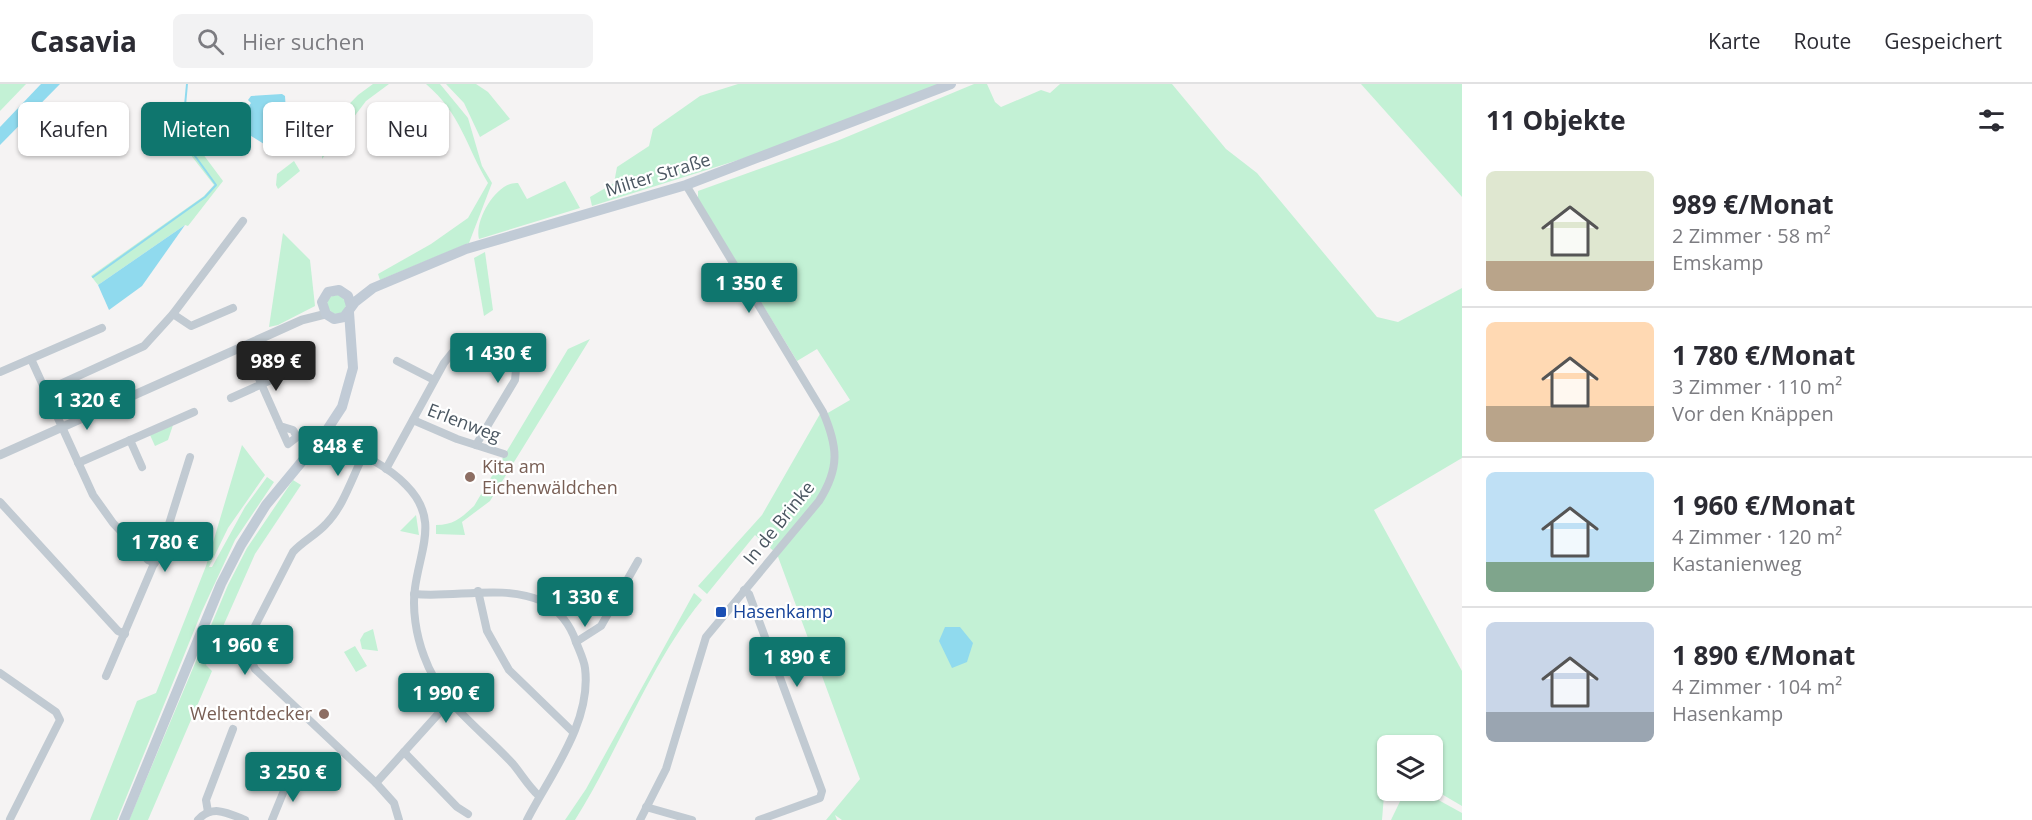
<!DOCTYPE html>
<html lang="de">
<head>
<meta charset="utf-8">
<style>
	:root { --surface:#fff; --page:#f2f2f3; --text:#2b2b33; --muted:#7c7c81; --line:#e1e1e2; --accent:#0f766e }
	body { margin:0; font-family:"Open Sans",sans-serif; background:var(--page); color:var(--text); height:100vh; display:flex; flex-direction:column; font-size:22px; white-space:nowrap }
	* { box-sizing:border-box; margin:0 }
	p { font-size:20px; color:var(--muted) }
	.icon { flex:none; width:33px; height:33px; fill:none; stroke:currentColor; stroke-width:2; stroke-linecap:round; stroke-linejoin:round }
	.map { position:relative; flex:1; overflow:hidden }
	.side { display:flex; flex-direction:column; background:var(--surface); width:570px }
	.side>* { flex:none }
	.top-card { position:absolute; left:18px; top:18px; width:570px; height:54px; display:flex; gap:12px }
	.fabs { position:absolute; left:1377px; top:651px; display:grid; gap:12px }
	.fabs a { display:grid; place-items:center; width:66px; height:66px; border-radius:9px; background:var(--surface); box-shadow:0 2px 4px #0004; font-size:30px }
	.price { position:absolute; translate:-50% -51px; padding:0 14px; border-radius:6px; background:var(--accent); color:#fff; font-size:20px; line-height:39px; filter:drop-shadow(0 2px 3px #0008) }
	.price::after { content:''; position:absolute; left:50%; top:36px; width:18px; height:14px; margin-left:-9px; background:inherit; clip-path:polygon(0 0,100% 0,50% 100%) }
	.price.selected { background:#222; color:#fff }
	ul { padding:0; list-style:none }
	li { display:flex; align-items:center; gap:18px; height:150px; padding:0 24px }
	li+li { border-top:2px solid var(--line) }
	li span { display:grid; place-items:center; flex:none; width:168px; height:120px; border-radius:9px; color:#555 }
	li>.icon { margin-inline-start:auto }
	span .icon { width:72px; height:72px; fill:#fffc; stroke-width:1 }
	li b { font-size:26px }
	h2 { display:flex; justify-content:space-between; align-items:center; height:72px; padding:0 24px; font-size:26px }
	.pill { padding:0 21px; border-radius:9px; background:var(--surface); box-shadow:0 2px 4px #0004; font-size:21px; line-height:54px }
	.pill.selected { background:var(--accent); color:#fff }
	header { display:flex; align-items:center; gap:36px; box-sizing:border-box; height:84px; padding:0 30px; background:var(--surface); border-bottom:2px solid var(--line) }
	header strong { font-size:28px }
	nav { display:flex; gap:33px; margin-inline-start:auto; font-size:21px }
	.search { width:420px; height:54px; background:var(--page); display:flex; align-items:center; gap:15px; box-sizing:border-box; padding:0 21px; border-radius:9px; color:var(--muted); font-size:22px }
	main { display:flex; flex:1; min-height:0 }
	.map>svg:first-child { display:block }
	.green { fill:#c3f1d5 }
	.water { fill:#90daee }
	.lines { fill:none; stroke-linecap:round; stroke-linejoin:round }
	.stream { stroke:#90daee; stroke-width:2 }
	.minor { stroke:#c1cad2; stroke-width:8 }
	.tertiary { stroke:#c1cad2; stroke-width:9 }
	.secondary { stroke:#c1cbd6; stroke-width:10 }
	.education-dot { fill:#8d6e63; stroke:#fff; stroke-width:2 }
	.transit-dot { fill:#1a4fb4; stroke:#fff; stroke-width:2 }
	.labels { text-anchor:middle; stroke-width:4.5; stroke-linejoin:round; paint-order:stroke }
	.street-label { font-size:18px; fill:#4a5661; stroke:#fff }
	.education-label { font-size:18px; fill:#785e54; stroke:#fff; text-anchor:start }
	.transit-label { font-size:18px; fill:#164399; stroke:#fff; text-anchor:start }
</style>
</head>
<body>
<header>
<strong>Casavia</strong>
<div class="search"><svg class="icon" aria-label="search" viewBox="0 0 24 24"><circle cx="10" cy="10" r="6"/><path d="M15 15l6 6"/></svg>Hier suchen</div>
<nav><a>Karte</a><a>Route</a><a>Gespeichert</a></nav>
</header>
<main>
<div class="map">
<svg width="1462" height="736" viewBox="0 0 1462 736">
	<rect width="100%" height="100%" fill="#f5f3f3"/>
	<!-- green -->
	<g class="green">
		<path d="M0 0H26L0 27Z"/>
		<path d="M373 0H389L366 17 322 75V48L358 11Z"/>
		<path d="M426 0H440L468 34 482 82 492 99 469 159 380 196 378 190 431 160 468 134 488 99C466 62 461 30 426 0Z"/>
		<path d="M446 0H476L488 8 510 35 480 53 464 19Z"/>
		<path d="M738 0H940L751 72 592 122 590 113 614 99 617 83 649 62 653 45 700 12Z"/>
		<path d="M974 0H987L995 18 1001 23 1041 6 1050 9 1060 0H1172L1226 65 1257 89 1377 233 1398 238 1462 204V374L1374 426 1462 587V722L1433 705 1432 662H1388L1382 736H842L835 731 837 736H826L860 695 777 470 755 451 707 510 698 502 762 431 820 330H826L850 316 817 265 797 277 698 115V107L837 57Z"/>
		<path d="M1361 0H1462V113Z"/>
		<path d="M194 58 223 97 188 142 185 141 98 201 91 192 204 112 214 101 190 70Z"/>
		<path d="M294 77 300 87 278 105 276 101 277 90Z"/>
		<path d="M565 97 580 124 479 155C474 136 497 97 518 99L527 115Z"/>
		<path d="M283 149 310 176 315 222 278 241 269 243Z"/>
		<path d="M485 168 493 226 484 232 474 174Z"/>
		<path d="M340 210 347 220 342 229 334 230 326 223 329 213Z"/>
		<path d="M590 255 490 417 462 438 465 451 436 450V441C454 441 461 434 474 422L568 265Z"/>
		<path d="M173 341 168 356 155 362 150 351Z"/>
		<path d="M242 361 265 391 228 444 209 483H212L245 423 267 393 274 398 235 456 202 527 117 736H90L137 617 156 609 206 482Z"/>
		<path d="M293 396 301 401 255 470 206 581 212 587 148 736H129L228 501 247 464Z"/>
		<path d="M416 431 419 451 400 447Z"/>
		<path d="M694 509 702 516C651 578 619 666 575 736H565L586 705Z"/>
		<path d="M373 545 378 567 362 565 360 556 364 549Z"/>
		<path d="M355 562 367 582 356 588 344 568Z"/>
		<path d="M1405 707H1422L1462 729V736H1391Z"/>
	</g>
	<!-- water -->
	<g class="water">
		<path d="M41 0H60L0 61V43Z"/>
		<path d="M282 10 285 12 288 59 280 70 235 42 251 19 248 16 251 12Z"/>
		<path d="M185 141 142 202 109 226 98 201Z"/>
		<path d="M945 543H960L973 559 967 578 952 584 939 557Z"/>
	</g>
	<g class="lines">
		<!-- stream -->
		<path class="stream" d="M93 193 205 113 216 101 182 54 187 0"/>
		<!-- minor -->
		<g class="minor">
			<path d="M173 230 191 242 233 224"/>
			<path d="M244 261 288 360 297 353 293 346 280 342"/>
			<path d="M31 275 93 411 113 439 148 476 155 479"/>
			<path d="M397 277 434 296"/>
			<path d="M0 288 102 244"/>
			<path d="M45 307 144 262 173 230 243 137"/>
			<path d="M231 314 311 278"/>
			<path d="M413 336 457 355 504 370"/>
			<path d="M323 352C351 366 384 378 406 401 440 435 420 465 415 504 412 525 416 551 424 572 441 620 480 644 513 680 522 691 529 703 539 712"/>
			<path d="M130 356 142 383"/>
			<path d="M363 372C352 394 343 423 326 440 316 451 303 457 293 468L253 546 249 572 255 585 376 699 394 719 399 736"/>
			<path d="M78 379 194 328"/>
			<path d="M386 385 444 279 460 259 516 285 515 296 476 361"/>
			<path d="M0 418 118 547 125 550"/>
			<path d="M744 506 749 510 822 707 820 714 759 736"/>
			<path d="M478 507 487 547 509 586 573 648"/>
			<path d="M414 510C457 514 501 500 542 517 558 524 571 542 576 558 579 566 584 576 585 584 592 638 550 691 527 736"/>
			<path d="M576 558 601 542 638 477"/>
			<path d="M0 589 56 628 60 636 10 735"/>
			<path d="M106 592 164 456 190 373"/>
			<path d="M404 668 457 723 468 730"/>
			<path d="M376 699 449 618"/>
			<path d="M646 723 692 736"/>
			<path d="M208 728 206 716 233 645"/>
			<path d="M198 736C212 720 228 729 245 736"/>
			<path d="M272 736 290 692"/>
			<path d="M640 736 666 685 706 553 819 417C840 384 838 363 823 328L686 101"/>
		</g>
		<!-- tertiary -->
		<path class="tertiary" d="M0 371 302 236 326 230"/>
		<!-- secondary -->
		<g class="secondary">
			<path d="M351 222 348 212 339 206 328 208 322 218 326 230 334 235 344 233 355 218 373 204 466 165 686 101 951 0"/>
			<path d="M124 736 221 500 241 461 266 421 323 352 342 323 353 284 349 228"/>
		</g>
	</g>
	<!-- markers -->
	<g class="education-dot">
		<circle cx="470" cy="393" r="6"/>
		<circle cx="324" cy="630" r="6"/>
	</g>
	<rect class="transit-dot" x="715" y="522" width="12" height="12" rx="3"/>
	<g class="labels">
		<!-- street labels -->
		<g class="street-label">
			<text transform="translate(658 91) rotate(-17)" y="6">Milter Straße</text>
			<text transform="translate(464 339) rotate(21)" y="6">Erlenweg</text>
			<text transform="translate(779 439) rotate(-51)" y="6">In de Brinke</text>
		</g>
		<!-- education labels -->
		<g class="education-label">
			<text x="482" y="389">Kita am<tspan x="482" dy="21">Eichenwäldchen</tspan></text>
			<text x="312" y="636" text-anchor="end">Weltentdecker</text>
		</g>
		<!-- transit labels -->
		<g class="transit-label">
			<text x="733" y="534">Hasenkamp</text>
		</g>
	</g>
</svg>
<div class="fabs">
<a><svg class="icon" aria-label="layers" viewBox="0 0 24 24"><path d="M12 4l9 5-9 5-9-5zM3 14l9 5 9-5"/></svg></a>
</div>
<b class="price" style="left:749px;top:230px">1 350 €</b>
<b class="price" style="left:498px;top:300px">1 430 €</b>
<b class="price selected" style="left:276px;top:308px">989 €</b>
<b class="price" style="left:87px;top:347px">1 320 €</b>
<b class="price" style="left:338px;top:393px">848 €</b>
<b class="price" style="left:165px;top:489px">1 780 €</b>
<b class="price" style="left:585px;top:544px">1 330 €</b>
<b class="price" style="left:245px;top:592px">1 960 €</b>
<b class="price" style="left:797px;top:604px">1 890 €</b>
<b class="price" style="left:446px;top:640px">1 990 €</b>
<b class="price" style="left:293px;top:719px">3 250 €</b>
<div class="top-card">
<a class="pill">Kaufen</a>
<a class="pill selected">Mieten</a>
<a class="pill">Filter</a>
<a class="pill">Neu</a>
</div>
</div>
<section class="side">
<h2>11 Objekte<svg class="icon" aria-label="filters" viewBox="0 0 24 24"><path d="M4 7h16M4 17h16"/><circle cx="9" cy="7" r="2"/><circle cx="15" cy="17" r="2"/></svg></h2>
<ul>
<li><span style="background:linear-gradient(#dfe7d0 75%,#b9a48a 0)"><svg class="icon" aria-label="home" viewBox="0 0 24 24"><path d="M3 11l9-7 9 7M6 9v11h12V9"/></svg></span><div><b>989 €/Monat</b><p>2 Zimmer · 58 m²</p><p>Emskamp</p></div></li>
<li><span style="background:linear-gradient(#ffd9b3 70%,#b9a48a 0)"><svg class="icon" aria-label="home" viewBox="0 0 24 24"><path d="M3 11l9-7 9 7M6 9v11h12V9"/></svg></span><div><b>1 780 €/Monat</b><p>3 Zimmer · 110 m²</p><p>Vor den Knäppen</p></div></li>
<li><span style="background:linear-gradient(#bfe0f5 75%,#7fa58c 0)"><svg class="icon" aria-label="home" viewBox="0 0 24 24"><path d="M3 11l9-7 9 7M6 9v11h12V9"/></svg></span><div><b>1 960 €/Monat</b><p>4 Zimmer · 120 m²</p><p>Kastanienweg</p></div></li>
<li><span style="background:linear-gradient(#c9d6e8 75%,#9aa5b1 0)"><svg class="icon" aria-label="home" viewBox="0 0 24 24"><path d="M3 11l9-7 9 7M6 9v11h12V9"/></svg></span><div><b>1 890 €/Monat</b><p>4 Zimmer · 104 m²</p><p>Hasenkamp</p></div></li>
</ul>
</section>
</main>
</body>
</html>
